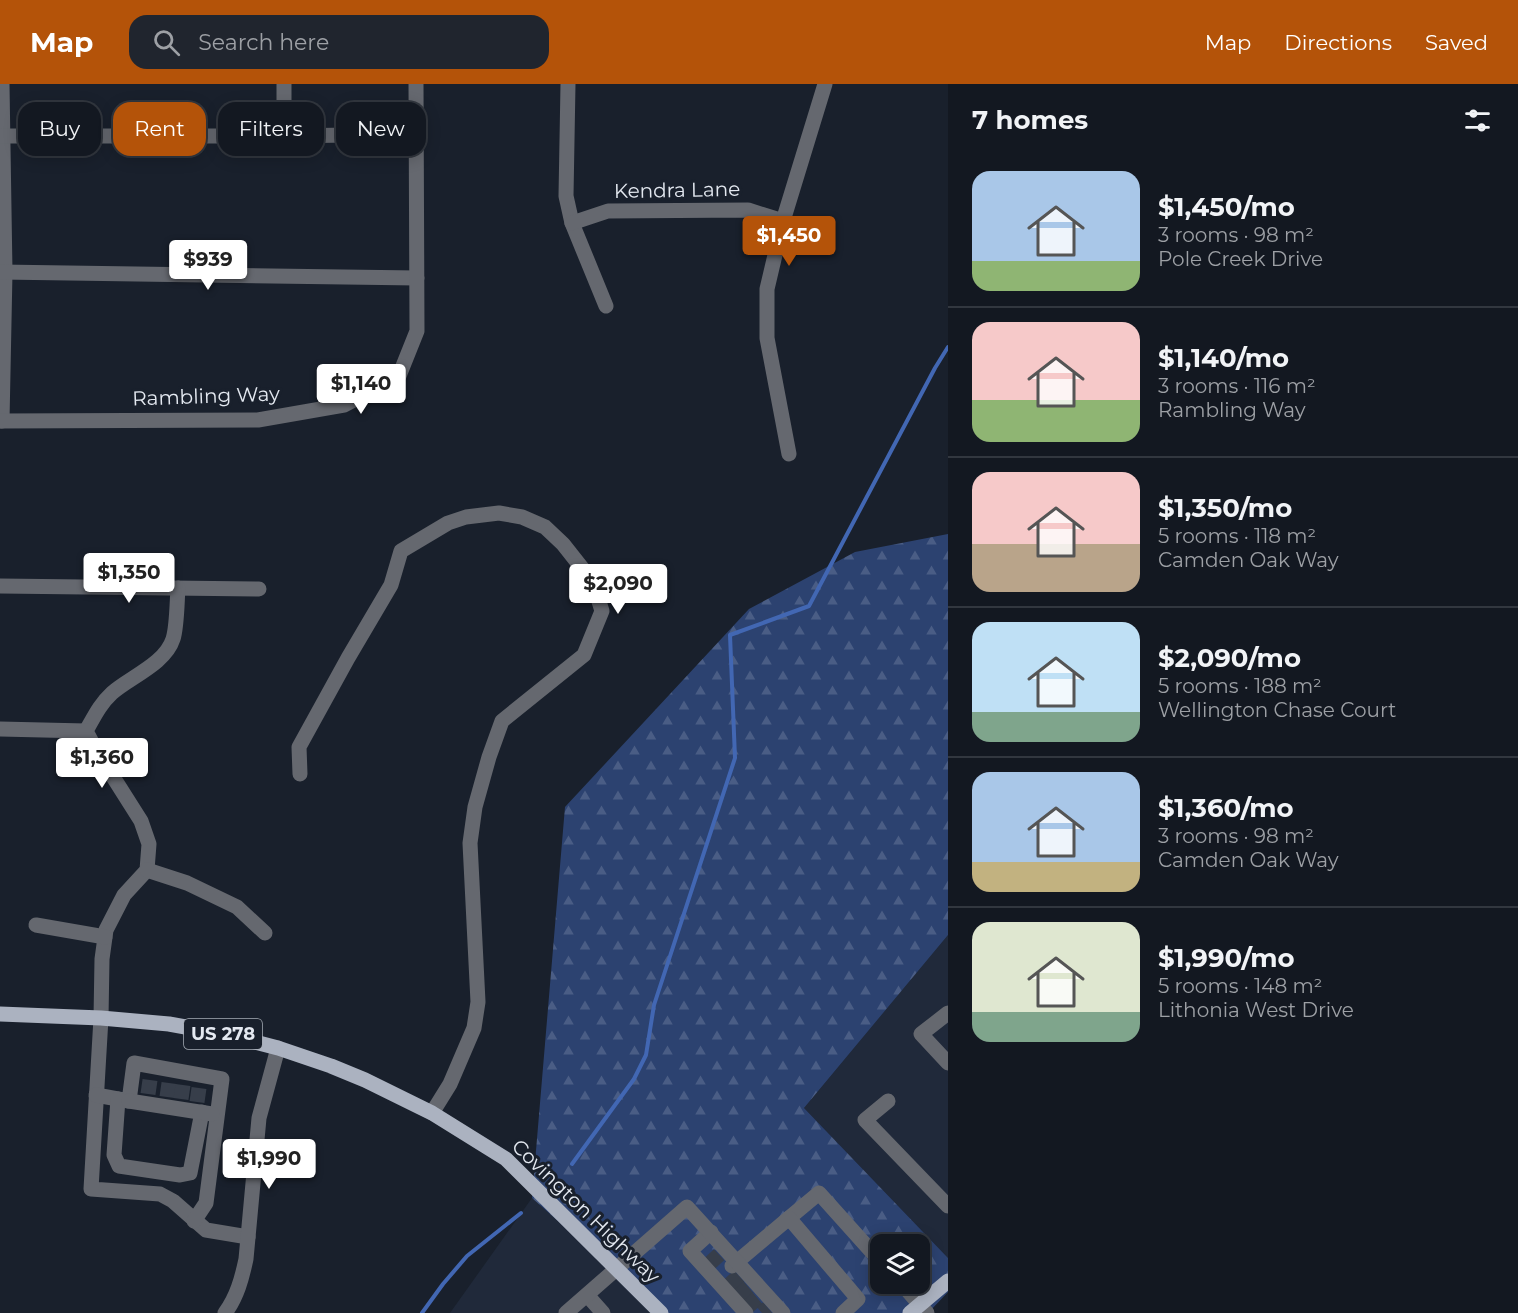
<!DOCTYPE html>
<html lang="en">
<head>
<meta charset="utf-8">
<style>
	:root { --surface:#131821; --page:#20252e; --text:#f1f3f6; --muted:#9da0a5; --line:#32373f; --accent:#b45309 }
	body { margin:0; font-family:Montserrat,sans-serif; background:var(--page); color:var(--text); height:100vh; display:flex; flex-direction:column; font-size:22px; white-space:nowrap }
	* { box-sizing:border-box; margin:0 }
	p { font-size:20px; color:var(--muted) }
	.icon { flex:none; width:33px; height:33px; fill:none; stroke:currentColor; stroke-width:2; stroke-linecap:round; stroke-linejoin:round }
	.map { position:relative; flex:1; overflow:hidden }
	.panel { display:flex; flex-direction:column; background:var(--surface); width:570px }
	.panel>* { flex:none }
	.top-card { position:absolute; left:18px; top:18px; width:570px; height:54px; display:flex; gap:12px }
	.tools { position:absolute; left:870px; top:1150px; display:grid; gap:12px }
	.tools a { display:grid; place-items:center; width:60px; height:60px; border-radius:12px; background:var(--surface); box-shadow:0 3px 15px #0003,0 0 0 2px var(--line); font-size:30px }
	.price { position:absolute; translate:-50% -51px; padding:0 14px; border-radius:6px; background:#fff; color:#222; font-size:20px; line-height:39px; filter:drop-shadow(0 2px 3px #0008) }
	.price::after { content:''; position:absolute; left:50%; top:36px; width:18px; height:14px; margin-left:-9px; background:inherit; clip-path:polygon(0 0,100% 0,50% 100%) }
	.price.active { background:var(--accent); color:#fff }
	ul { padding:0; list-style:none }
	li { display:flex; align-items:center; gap:18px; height:150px; padding:0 24px }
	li+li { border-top:2px solid var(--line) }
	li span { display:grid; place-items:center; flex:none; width:168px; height:120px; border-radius:18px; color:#555 }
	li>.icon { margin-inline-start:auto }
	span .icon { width:72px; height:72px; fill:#fffc; stroke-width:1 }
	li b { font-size:26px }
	h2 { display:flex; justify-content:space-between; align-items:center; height:72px; padding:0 24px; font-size:26px }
	.tag { padding:0 21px; border-radius:18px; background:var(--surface); box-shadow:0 3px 15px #0003,0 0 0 2px var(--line); font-size:21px; line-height:54px }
	.tag.active { background:var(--accent); color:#fff }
	header { display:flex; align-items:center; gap:36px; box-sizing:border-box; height:84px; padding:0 30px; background:var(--accent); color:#fff }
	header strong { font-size:28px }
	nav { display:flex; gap:33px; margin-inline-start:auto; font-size:21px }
	.search { width:420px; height:54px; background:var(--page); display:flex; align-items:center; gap:15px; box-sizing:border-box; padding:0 21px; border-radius:18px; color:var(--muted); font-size:22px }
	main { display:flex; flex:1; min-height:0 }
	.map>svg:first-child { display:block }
	.built { fill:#20293a }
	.forest { fill:url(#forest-firs); fill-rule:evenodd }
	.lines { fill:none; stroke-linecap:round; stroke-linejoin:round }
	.stream { stroke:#4267b3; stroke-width:4 }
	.minor-tunnel { stroke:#373e4a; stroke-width:15; stroke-dasharray:15 8; stroke-linecap:butt }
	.minor { stroke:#65686f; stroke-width:15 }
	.major { stroke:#abb2c0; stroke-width:15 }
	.labels { text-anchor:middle; stroke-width:6; stroke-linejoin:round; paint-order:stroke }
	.shield { fill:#19202c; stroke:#a7adb6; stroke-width:1.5 }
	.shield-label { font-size:18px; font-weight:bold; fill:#e4e9f1 }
	.street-label { font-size:20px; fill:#e4e9f1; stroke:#19202c }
</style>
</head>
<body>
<header>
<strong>Map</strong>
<div class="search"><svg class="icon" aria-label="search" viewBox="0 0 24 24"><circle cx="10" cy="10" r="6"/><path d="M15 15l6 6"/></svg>Search here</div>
<nav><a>Map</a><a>Directions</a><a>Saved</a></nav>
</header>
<main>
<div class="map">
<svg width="948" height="1229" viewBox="0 0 948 1229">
	<defs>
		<pattern id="forest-firs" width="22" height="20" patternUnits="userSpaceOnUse" patternTransform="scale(1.5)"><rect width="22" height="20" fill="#2c4270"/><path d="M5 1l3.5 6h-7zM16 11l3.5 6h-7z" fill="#4a5d85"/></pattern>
	</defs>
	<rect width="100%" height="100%" fill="#19202c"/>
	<!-- built -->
	<g class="built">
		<path d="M948 851V1174L804 1024Z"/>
		<path d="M532 1114 650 1219 659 1229H450Z"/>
	</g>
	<!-- forest -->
	<path class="forest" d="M948 450V851L804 1024 948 1174V1208L928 1229H659L650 1219 532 1114 565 723 749 525 855 468ZM880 1161H920V1200H880Z"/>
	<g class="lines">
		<!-- stream -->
		<g class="stream">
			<path d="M572 1080 634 995 646 971 654 921 735 674 730 551 809 522 935 284 948 263"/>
			<path d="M422 1229 443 1200 467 1172 521 1129"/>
		</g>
		<!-- minor-tunnel -->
		<g class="minor-tunnel">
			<path d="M148 1010 150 996"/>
			<path d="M167 1013 169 999"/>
			<path d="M181 1015 183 1001"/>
			<path d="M197 1018 199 1004"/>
			<path d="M708 1181 721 1169"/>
			<path d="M728 1202 740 1191"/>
			<path d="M737 1213 750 1202"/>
			<path d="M746 1224 759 1213"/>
			<path d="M762 1229 768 1224"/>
		</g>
		<!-- minor -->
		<g class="minor">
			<path d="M2 0 5 188 2 337"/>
			<path d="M284 0V52"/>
			<path d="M568 0 566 112 572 139 606 222"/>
			<path d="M3 52H284L416 50"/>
			<path d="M572 139 608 127 748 126 783 137"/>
			<path d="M0 188 417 194"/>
			<path d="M0 337 258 336 344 321 399 292 417 247 416 0"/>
			<path d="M789 370 767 254V205L783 137 825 0"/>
			<path d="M0 502 259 505"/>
			<path d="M178 504C177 517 177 543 173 555 165 580 130 593 112 609 100 620 94 633 86 647L96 666 141 737 149 760 147 786 124 811 106 846 102 875 101 934 91 1105 160 1110 173 1117 206 1146 248 1153"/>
			<path d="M0 645 86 647"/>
			<path d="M300 690 299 663 348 574 391 501 401 467 448 439 466 433 499 429 522 433 545 443 563 460 593 498 602 527 584 571 502 637 489 673 475 723 470 759 478 918 474 944 450 1000 432 1029"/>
			<path d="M147 786 187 799 237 823 265 849"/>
			<path d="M36 841 105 853"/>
			<path d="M948 929 921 950 948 979"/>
			<path d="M96 1011 129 1017 134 979 222 995 206 1119 194 1137"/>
			<path d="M118 1015 114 1071 119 1082 180 1091 190 1089 202 1028"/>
			<path d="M129 1017 212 1030"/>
			<path d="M888 1017 865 1036 948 1122"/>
			<path d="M789 1134 819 1109 880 1177"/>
			<path d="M711 1148 690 1167 746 1229"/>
			<path d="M732 1182 789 1134 858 1215 843 1229"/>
			<path d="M902 1200 927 1229"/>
			<path d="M587 1211 603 1229"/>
			<path d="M225 1229C237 1213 242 1194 246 1175L259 1034 278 964"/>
			<path d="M566 1229 687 1123 783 1229"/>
		</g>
		<!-- major -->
		<g class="major">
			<path d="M0 930 101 934 169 940 224 950 278 964 331 982 365 996 432 1029 506 1075 661 1229"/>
			<path d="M910 1229 948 1197"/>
		</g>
	</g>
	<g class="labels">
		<!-- shield labels -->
		<rect class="shield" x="184" y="935" width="78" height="30" rx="4.5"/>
		<g class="shield-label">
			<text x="223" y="956">US 278</text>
		</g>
		<!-- street labels -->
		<g class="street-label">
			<text transform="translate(677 106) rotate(-1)" y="7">Kendra Lane</text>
			<text transform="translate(206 312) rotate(-2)" y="7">Rambling Way</text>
			<text transform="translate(586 1127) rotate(44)" y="7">Covington Highway</text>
		</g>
	</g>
</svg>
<div class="tools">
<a><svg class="icon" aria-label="layers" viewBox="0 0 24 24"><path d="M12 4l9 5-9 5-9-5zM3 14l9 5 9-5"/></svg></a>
</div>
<b class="price active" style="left:789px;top:183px">$1,450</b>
<b class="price" style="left:208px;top:207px">$939</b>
<b class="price" style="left:361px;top:331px">$1,140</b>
<b class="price" style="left:129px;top:520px">$1,350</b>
<b class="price" style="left:618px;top:531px">$2,090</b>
<b class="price" style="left:102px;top:705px">$1,360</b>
<b class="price" style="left:269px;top:1106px">$1,990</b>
<div class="top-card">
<a class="tag">Buy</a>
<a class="tag active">Rent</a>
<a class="tag">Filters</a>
<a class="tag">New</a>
</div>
</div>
<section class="panel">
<h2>7 homes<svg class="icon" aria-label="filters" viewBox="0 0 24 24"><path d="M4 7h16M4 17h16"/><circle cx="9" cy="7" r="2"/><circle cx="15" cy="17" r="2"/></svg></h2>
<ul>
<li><span style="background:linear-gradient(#a9c7e8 75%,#8fb573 0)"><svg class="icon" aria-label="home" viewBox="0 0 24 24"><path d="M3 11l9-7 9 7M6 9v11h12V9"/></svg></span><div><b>$1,450/mo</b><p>3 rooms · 98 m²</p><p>Pole Creek Drive</p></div></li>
<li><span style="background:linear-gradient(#f6c9c9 65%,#8fb573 0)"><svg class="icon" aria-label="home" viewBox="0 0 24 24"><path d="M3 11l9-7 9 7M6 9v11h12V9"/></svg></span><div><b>$1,140/mo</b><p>3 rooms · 116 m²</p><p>Rambling Way</p></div></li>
<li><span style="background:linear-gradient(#f6c9c9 60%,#b9a48a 0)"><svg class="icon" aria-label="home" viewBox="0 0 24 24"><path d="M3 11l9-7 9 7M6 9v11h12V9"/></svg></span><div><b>$1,350/mo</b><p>5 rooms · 118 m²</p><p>Camden Oak Way</p></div></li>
<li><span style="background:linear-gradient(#bfe0f5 75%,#7fa58c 0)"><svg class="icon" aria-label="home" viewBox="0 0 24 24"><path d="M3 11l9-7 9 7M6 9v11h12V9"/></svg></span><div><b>$2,090/mo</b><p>5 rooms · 188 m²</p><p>Wellington Chase Court</p></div></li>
<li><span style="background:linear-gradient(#a9c7e8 75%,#c2b280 0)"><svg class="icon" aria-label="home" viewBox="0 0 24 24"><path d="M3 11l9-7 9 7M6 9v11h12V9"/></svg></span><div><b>$1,360/mo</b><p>3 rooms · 98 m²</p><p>Camden Oak Way</p></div></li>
<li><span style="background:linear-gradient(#dfe7d0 75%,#7fa58c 0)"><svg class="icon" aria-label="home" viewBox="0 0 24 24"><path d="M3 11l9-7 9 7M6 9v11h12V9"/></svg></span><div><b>$1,990/mo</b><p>5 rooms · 148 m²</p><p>Lithonia West Drive</p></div></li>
</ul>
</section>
</main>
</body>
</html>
